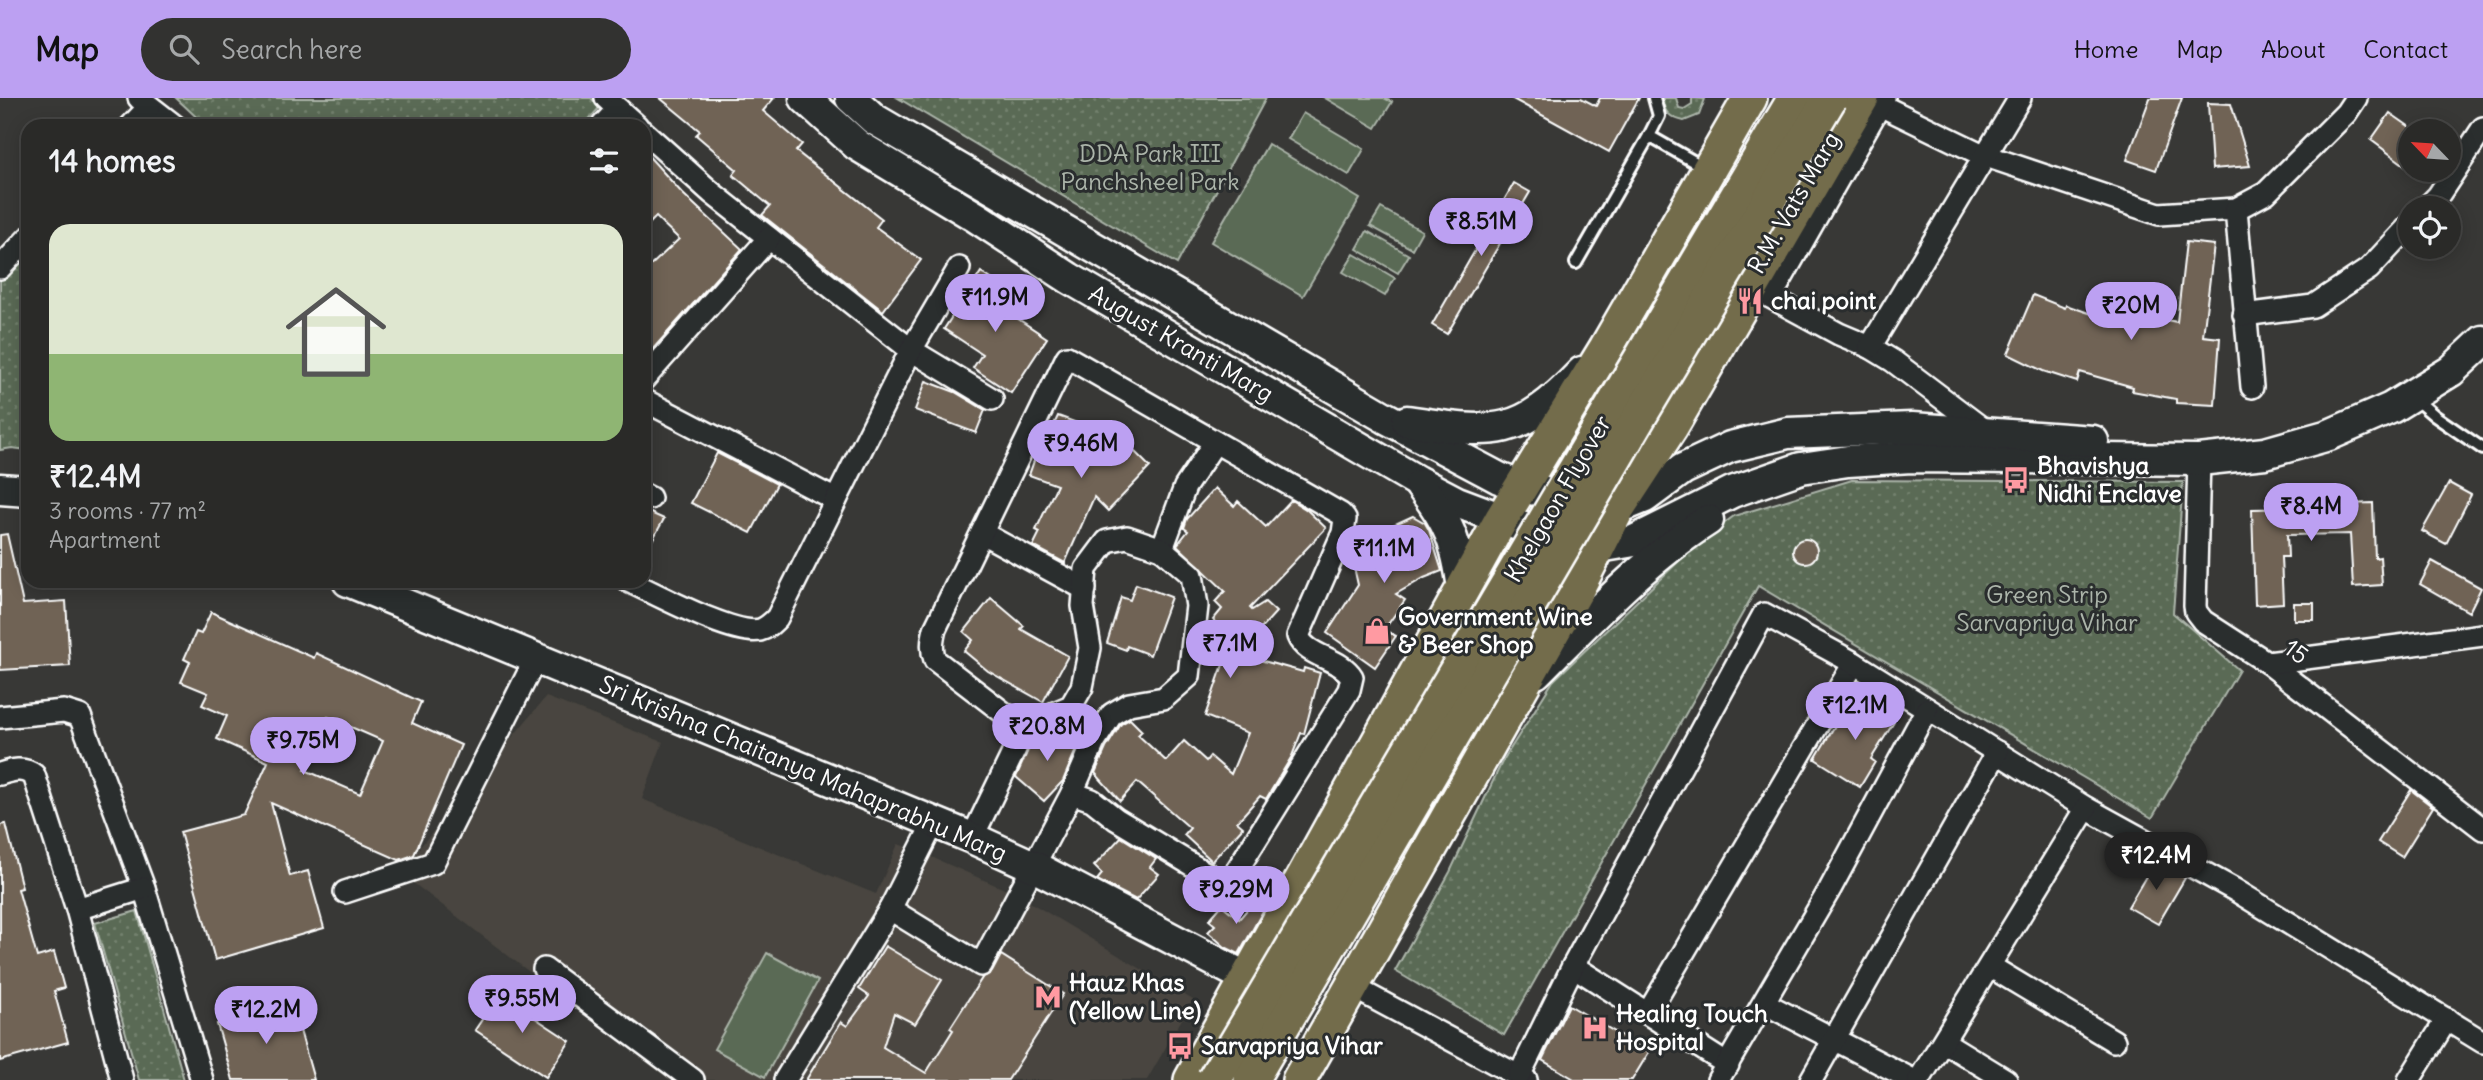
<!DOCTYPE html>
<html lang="en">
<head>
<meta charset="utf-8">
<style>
	:root { --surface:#2a2a28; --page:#323230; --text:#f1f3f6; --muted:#a5a7a8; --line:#464645; --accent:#bca0f2 }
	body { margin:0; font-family:Delius,sans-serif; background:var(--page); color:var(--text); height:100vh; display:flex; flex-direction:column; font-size:26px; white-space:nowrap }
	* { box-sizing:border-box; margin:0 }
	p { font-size:23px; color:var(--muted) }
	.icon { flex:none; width:38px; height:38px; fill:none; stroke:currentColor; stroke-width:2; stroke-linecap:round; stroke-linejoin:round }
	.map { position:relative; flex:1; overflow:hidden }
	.drawer { position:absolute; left:21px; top:21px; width:630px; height:469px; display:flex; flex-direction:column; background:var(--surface); border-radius:21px; box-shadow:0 4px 18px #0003,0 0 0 2px var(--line) }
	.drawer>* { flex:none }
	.needle { width:46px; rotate:295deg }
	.fabs { position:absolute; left:2398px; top:21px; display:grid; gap:14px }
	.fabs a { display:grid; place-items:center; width:63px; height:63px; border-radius:50%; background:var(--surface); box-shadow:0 4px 18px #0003,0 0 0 2px var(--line); font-size:35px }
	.price { position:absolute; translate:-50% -60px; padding:0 16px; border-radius:24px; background:var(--accent); color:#111; font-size:23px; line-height:46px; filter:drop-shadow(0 2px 4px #0008) }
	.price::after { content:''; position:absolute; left:50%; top:42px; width:21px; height:16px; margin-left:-10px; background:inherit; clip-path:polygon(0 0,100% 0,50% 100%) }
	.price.selected { background:#222; color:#fff }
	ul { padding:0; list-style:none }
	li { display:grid; align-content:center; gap:14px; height:371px; padding:0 28px }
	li+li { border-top:2px solid var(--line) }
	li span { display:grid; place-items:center; height:217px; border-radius:21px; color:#555 }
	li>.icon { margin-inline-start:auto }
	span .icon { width:126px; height:126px; fill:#fffc; stroke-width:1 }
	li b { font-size:30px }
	h2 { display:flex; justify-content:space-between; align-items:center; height:84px; padding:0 28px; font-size:30px }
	header { display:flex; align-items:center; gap:42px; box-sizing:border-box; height:98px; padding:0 35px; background:var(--accent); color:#111 }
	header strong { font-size:33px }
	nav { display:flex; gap:38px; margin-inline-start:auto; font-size:24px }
	.search { width:490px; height:63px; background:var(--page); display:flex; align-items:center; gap:18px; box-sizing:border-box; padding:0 24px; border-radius:38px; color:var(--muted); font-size:26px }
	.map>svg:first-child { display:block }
	.built { fill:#48453f }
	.green { fill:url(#green-dots); stroke:#acb5aa; stroke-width:2 }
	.pitch { fill:#5a6b55; stroke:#acb5aa; stroke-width:2 }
	.building { fill:#6f6355; stroke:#fff; stroke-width:2; fill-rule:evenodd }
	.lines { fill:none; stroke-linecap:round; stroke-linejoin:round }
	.lane-casing { stroke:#fff; stroke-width:16 }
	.street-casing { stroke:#fff; stroke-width:26 }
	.secondary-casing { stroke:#fff; stroke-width:35 }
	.primary-casing { stroke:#fff; stroke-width:38 }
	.lane { stroke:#2a2d2e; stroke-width:10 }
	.street { stroke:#2a2d2e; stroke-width:21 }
	.secondary { stroke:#2a2d2e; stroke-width:30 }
	.primary { stroke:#736c4b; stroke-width:33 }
	.primary-bridge-casing { stroke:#fff; stroke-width:38; stroke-linecap:butt }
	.primary-bridge { stroke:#736c4b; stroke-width:33 }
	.labels { text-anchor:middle; stroke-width:6; stroke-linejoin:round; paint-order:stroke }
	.park-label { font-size:24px; fill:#acb5aa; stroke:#2a2d2e }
	.street-label { font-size:24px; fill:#fff; stroke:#2a2d2e }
	.poi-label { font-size:24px; font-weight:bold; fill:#fff; stroke:#2a2d2e; text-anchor:start }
</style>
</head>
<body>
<header>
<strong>Map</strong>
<div class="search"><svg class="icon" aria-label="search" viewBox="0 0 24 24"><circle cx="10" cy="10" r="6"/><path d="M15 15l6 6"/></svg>Search here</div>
<nav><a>Home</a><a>Map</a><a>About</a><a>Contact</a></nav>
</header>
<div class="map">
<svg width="2483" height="982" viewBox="0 0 2483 982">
	<defs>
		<pattern id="green-dots" width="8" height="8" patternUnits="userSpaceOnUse" patternTransform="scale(1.75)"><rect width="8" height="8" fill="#5a6b55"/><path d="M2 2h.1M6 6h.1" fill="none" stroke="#73816e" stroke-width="1.8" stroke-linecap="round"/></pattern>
	</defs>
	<rect width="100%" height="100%" fill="#383836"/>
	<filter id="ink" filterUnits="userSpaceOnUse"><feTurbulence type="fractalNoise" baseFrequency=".0143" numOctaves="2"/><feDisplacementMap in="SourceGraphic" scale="14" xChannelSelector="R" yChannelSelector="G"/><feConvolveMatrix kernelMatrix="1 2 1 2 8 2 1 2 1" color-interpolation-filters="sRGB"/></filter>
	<g filter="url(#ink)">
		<!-- built -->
		<path class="built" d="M546 599 663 644 642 701 876 796 898 746 920 754 1018 797 1193 902 1147 982H670L399 774Z"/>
		<!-- green -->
		<g class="green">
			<path d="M176 0H591L600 9 583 28H206Z"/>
			<path d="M898 0H1266L1177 166Z"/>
			<path d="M1663 0H1676L1679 10 1684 11 1692 6V0L1705 1 1699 17 1684 23C1670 20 1663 14 1663 0Z"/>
			<path d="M28 153V352L12 350 0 352V182Z"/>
			<path d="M1852 382 2183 384 2173 515 2239 572 2152 720 1758 488 1504 937 1395 873 1450 774 1502 664 1553 583 1699 444 1734 418Z"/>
			<path d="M137 813 184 982H139L95 825Z"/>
		</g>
		<!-- pitch -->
		<g class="pitch">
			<path d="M1325 0H1384L1392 4 1376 30Z"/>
			<path d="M1303 15 1364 51 1349 77 1288 41Z"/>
			<path d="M1268 46 1360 101 1303 198 1211 144Z"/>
			<path d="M1381 110 1422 133 1412 151 1370 128Z"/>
			<path d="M1367 133 1409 157 1398 175 1357 151Z"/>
			<path d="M1354 156 1395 180 1385 198 1343 174Z"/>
			<path d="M767 855 818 883 765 979 714 951Z"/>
		</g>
		<!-- building -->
		<g class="building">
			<path d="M660 0H774L763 13 802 46 796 53 882 121 876 129 921 162 883 213 762 117 770 108 733 77 737 72 696 37 700 33Z"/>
			<path d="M1511 0H1581L1596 8 1600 0H1639L1609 54Z"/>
			<path d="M2150 0H2182L2156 72 2127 62Z"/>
			<path d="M2208 5 2231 6 2250 68 2212 71Z"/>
			<path d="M2390 15 2410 29V71L2371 42Z"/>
			<path d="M644 53 682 95 742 151 644 261V174L679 141 656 119 644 131Z"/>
			<path d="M1514 85 1530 94 1447 236 1432 227Z"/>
			<path d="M2186 144 2214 147 2203 238 2220 240 2215 307 2176 305V301L2132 293 2133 289 2080 274 2077 284 2043 273 2008 256 2033 197 2065 210 2066 207 2109 222 2112 213 2144 222 2145 218 2177 224Z"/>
			<path d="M981 174 1010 194 1000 209 1047 240 1011 295 973 270 982 256 944 231Z"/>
			<path d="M926 283 955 294 985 312 976 335 915 312Z"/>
			<path d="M1058 318 1115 339 1120 334 1131 346 1129 348 1150 369 1108 413 1094 399 1065 465 1033 448 1040 434 1036 432 1057 387 1029 377 1043 338 1048 339Z"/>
			<path d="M717 355 777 386 751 435 691 405Z"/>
			<path d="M2449 385 2471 397 2446 446 2422 433Z"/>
			<path d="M1215 390 1234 408 1238 403 1266 429 1291 402 1307 412 1326 430 1250 510 1252 512 1265 504 1276 514 1238 556 1303 574 1304 570 1320 575 1304 636 1301 635 1292 658 1266 701 1260 698 1237 724 1243 729 1212 763 1184 737 1190 730 1137 684 1120 703 1095 675 1106 650 1121 626 1130 621 1142 633 1138 637 1166 663 1184 643 1206 663 1210 658 1231 676 1248 635 1205 618 1232 541 1213 522 1222 511 1215 504 1225 493 1177 447 1188 433 1184 430 1187 421Z"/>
			<path d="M2373 405 2375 460 2380 459 2382 487 2353 489 2350 436 2287 437 2288 459H2281L2283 505 2255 507 2252 411 2348 409V406Z"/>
			<path d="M644 412 664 421 644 457Z"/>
			<path d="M1413 418 1425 425 1429 432 1442 473 1424 480 1396 496 1405 502 1384 532 1396 538 1375 569 1327 535 1358 487 1350 451 1378 434Z"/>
			<path d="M7 436 23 506 66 503 70 568 0 572V437Z"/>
			<circle cx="1805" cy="453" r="12"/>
			<path d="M2432 463 2481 490 2469 514 2420 486Z"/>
			<path d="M1136 486 1171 499 1150 557 1127 548 1126 552 1107 545 1121 499 1130 502Z"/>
			<path d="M991 500 1024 528 1021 531 1068 558 1043 604 988 573 964 553 973 542 964 534Z"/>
			<rect x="2294" y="505" width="20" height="17"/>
			<path d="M211 514 314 560 316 555 421 604 412 625 461 647 414 757 399 762 271 705 290 778 308 773 324 830 215 862 180 734 244 717 268 664 217 641 227 618 202 607 208 595 181 584 190 564 184 561 196 534 201 536ZM328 619 383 643 360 696 305 672Z"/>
			<path d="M1852 599 1894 624 1871 661 1875 664 1860 689 1815 661Z"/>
			<path d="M1054 630 1078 647 1063 683 1044 703 1016 679 1029 650 1041 635Z"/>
			<path d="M2411 692 2433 709 2402 759 2378 744Z"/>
			<path d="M6 726 22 790 18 791 37 859 54 854 64 890 54 893 68 944 0 963V727Z"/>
			<path d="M1121 739 1156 761 1150 769 1159 776 1136 802 1097 782 1102 776 1094 768Z"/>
			<path d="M2155 763 2185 780 2158 826 2128 809Z"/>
			<path d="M1258 799 1263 804 1265 801 1268 804 1239 856 1225 849 1208 834 1215 827 1209 822 1222 807 1239 821Z"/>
			<path d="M885 848 942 882 915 926 894 915 883 949 926 975 953 932 950 930 982 880 992 874 1001 857 1063 896 1008 982H806L841 924 847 928 869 898 859 891Z"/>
			<path d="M499 896 570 943 546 979 475 932Z"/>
			<path d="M292 904 314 982H233L217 926Z"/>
			<path d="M1569 907 1649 954 1632 982H1576L1542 962Z"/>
		</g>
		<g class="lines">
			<defs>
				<g id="lane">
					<path d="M1654 0 1659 18 1649 38 1705 70"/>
					<path d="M1576 165 1649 38"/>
					<path d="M2414 300 2435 318 2483 351"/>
				</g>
				<g id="street">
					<path d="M139 0 175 28"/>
					<path d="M606 0 637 28"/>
					<path d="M1880 7 1983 57 2159 116 2236 111 2266 95 2346 15 2356 0"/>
					<path d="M131 28 149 9"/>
					<path d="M602 28 618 11"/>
					<path d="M644 34 712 95 911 252 992 301"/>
					<path d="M2426 110 2438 98 2483 30"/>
					<path d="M2236 111 2252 289"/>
					<path d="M0 170 28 140"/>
					<path d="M1752 189 1839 236 1870 249 1893 263 1987 334"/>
					<path d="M1771 199 1884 0"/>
					<path d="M2244 217 2313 208 2369 171 2410 127"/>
					<path d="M1870 249 2020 0"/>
					<path d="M644 281 769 140"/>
					<path d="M644 302 836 402"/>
					<path d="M2199 362 2195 508 2196 514 2203 523 2268 565 2483 731"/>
					<path d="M644 397 650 400"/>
					<path d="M982 435 1085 491"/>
					<path d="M1162 451 1185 389 1215 344"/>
					<path d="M628 483C655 495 733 538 760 532 767 530 772 525 777 520L911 252 959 170"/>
					<path d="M2268 565 2483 537"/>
					<path d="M0 619 64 613 80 618 144 790 202 982"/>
					<path d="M0 676C12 672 24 669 34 677L77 811 122 982"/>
					<path d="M972 740 1015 651 1019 630 1013 622 935 562C931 551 932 543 935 531L1067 259 1341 416 1345 421 1343 435 1298 538C1306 559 1341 560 1352 579L1349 592 1227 788 1116 721 1092 702 1072 695"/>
					<path d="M345 794 433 765 536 560"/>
					<path d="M77 811 144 790"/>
					<path d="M890 811 981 867 1072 695 1094 644 1112 616 1129 606 1164 600 1189 578 1197 508 1192 477 1162 451 1127 439 1107 443 1086 471 1083 508 1090 550 1082 589 1071 608 1019 630"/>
					<path d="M1573 868 1728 967"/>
					<path d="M1991 869 2114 943"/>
					<path d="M544 871 693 982"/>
					<path d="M1351 888 1526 982"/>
					<path d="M1764 905 1913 982"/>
					<path d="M1648 915 1854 565"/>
					<path d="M1944 944 2006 982"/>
					<path d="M1519 978 1573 868 1764 516 1854 565 2086 710 2235 792 2483 944"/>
					<path d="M785 982 890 811 934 724"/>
					<path d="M1718 982 1830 791 1927 611"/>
					<path d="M1811 982 1997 654"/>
					<path d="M1919 982 2086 710"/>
					<path d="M2409 982 2447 921"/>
				</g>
				<g id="secondary">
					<path d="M805 0 857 47 976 119 1069 180 1417 383 1457 404 1558 442 1599 449 1634 443 1732 394 1801 370 1848 363 1911 359 2199 362 2265 355 2329 337 2391 310 2451 273 2483 243"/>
					<path d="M851 0 874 21 1386 320 1499 380 1522 389 1618 410 1645 399 1683 371 1730 349 1788 335 1912 330 2093 343"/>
					<path d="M1407 323C1495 336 1518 341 1582 274"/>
					<path d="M1420 387C1449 424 1457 445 1463 491"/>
					<path d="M0 391 28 393"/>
					<path d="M348 483 972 740 1033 768 1247 880"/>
					<path d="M1536 575C1590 521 1644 463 1708 422"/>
				</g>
				<g id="primary">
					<path d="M1191 982 1502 420 1606 250 1750 0"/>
					<path d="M1299 982 1576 493 1618 410 1671 329 1862 0"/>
				</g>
			</defs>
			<!-- lane casing -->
			<use href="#lane" class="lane-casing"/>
			<!-- street casing -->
			<use href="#street" class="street-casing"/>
			<!-- secondary casing -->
			<use href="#secondary" class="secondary-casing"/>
			<!-- primary casing -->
			<use href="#primary" class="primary-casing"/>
			<!-- lane -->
			<use href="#lane" class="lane"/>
			<!-- street -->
			<use href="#street" class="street"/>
			<!-- secondary -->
			<use href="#secondary" class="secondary"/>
			<!-- primary -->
			<use href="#primary" class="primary"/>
			<defs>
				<g id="primary-bridge">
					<path d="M1214 982 1795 0"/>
					<path d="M1251 982 1641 316 1830 0"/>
				</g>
			</defs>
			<!-- primary-bridge casing -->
			<use href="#primary-bridge" class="primary-bridge-casing"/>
			<!-- primary-bridge -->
			<use href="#primary-bridge" class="primary-bridge"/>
		</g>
	</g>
	<!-- icons -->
	<defs>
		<symbol id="restaurant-bare" viewBox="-9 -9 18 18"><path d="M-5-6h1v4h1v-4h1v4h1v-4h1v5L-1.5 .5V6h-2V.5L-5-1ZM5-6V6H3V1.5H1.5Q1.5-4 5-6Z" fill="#ff9aa2" stroke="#2a2d2e" stroke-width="2.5" paint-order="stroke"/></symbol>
		<symbol id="bus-bare" viewBox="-9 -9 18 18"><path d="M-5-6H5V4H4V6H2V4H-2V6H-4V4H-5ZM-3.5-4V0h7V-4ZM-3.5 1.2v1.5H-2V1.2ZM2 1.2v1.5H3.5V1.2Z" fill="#ff9aa2" stroke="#2a2d2e" stroke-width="2.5" paint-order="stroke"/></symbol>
		<symbol id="shop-bare" viewBox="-9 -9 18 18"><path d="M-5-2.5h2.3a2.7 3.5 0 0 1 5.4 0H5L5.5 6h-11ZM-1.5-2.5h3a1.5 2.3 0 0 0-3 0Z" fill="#ff9aa2" stroke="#2a2d2e" stroke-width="2.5" paint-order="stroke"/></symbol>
		<symbol id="metro-bare" viewBox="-9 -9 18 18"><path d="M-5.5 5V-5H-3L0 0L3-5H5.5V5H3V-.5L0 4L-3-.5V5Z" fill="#ff9aa2" stroke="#2a2d2e" stroke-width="2.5" paint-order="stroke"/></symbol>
		<symbol id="hospital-bare" viewBox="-9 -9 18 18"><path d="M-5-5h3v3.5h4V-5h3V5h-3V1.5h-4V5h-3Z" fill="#ff9aa2" stroke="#2a2d2e" stroke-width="2.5" paint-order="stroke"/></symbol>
	</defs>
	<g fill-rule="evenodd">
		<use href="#restaurant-bare" x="1731" y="184" width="38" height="38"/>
		<use href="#bus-bare" x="1997" y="363" width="38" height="38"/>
		<use href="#shop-bare" x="1358" y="514" width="38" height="38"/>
		<use href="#metro-bare" x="1029" y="880" width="38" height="38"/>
		<use href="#hospital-bare" x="1576" y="911" width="38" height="38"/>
		<use href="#bus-bare" x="1161" y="929" width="38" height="38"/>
	</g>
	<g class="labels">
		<!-- park labels -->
		<g class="park-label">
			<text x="1150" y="64">DDA Park III<tspan x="1150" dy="28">Panchsheel Park</tspan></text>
			<text x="2047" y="505">Green Strip<tspan x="2047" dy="28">Sarvapriya Vihar</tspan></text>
		</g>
		<!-- street labels -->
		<g class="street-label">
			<text transform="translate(1794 105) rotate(-60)" y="8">R.M. Vats Marg</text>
			<text transform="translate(1181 246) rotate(30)" y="8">August Kranti Marg</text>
			<text transform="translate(1558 401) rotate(-60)" y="8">Khelgaon Flyover</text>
			<text transform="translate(2296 554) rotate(37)" y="8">15</text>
			<text transform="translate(803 671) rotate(23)" y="8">Sri Krishna Chaitanya Mahaprabhu Marg</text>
		</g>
		<!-- poi labels -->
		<g class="poi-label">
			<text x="1771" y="211">chai point</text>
			<text x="2037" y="376">Bhavishya<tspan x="2037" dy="28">Nidhi Enclave</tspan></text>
			<text x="1398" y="527">Government Wine<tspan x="1398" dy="28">&amp; Beer Shop</tspan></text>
			<text x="1069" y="893">Hauz Khas<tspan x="1069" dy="28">(Yellow Line)</tspan></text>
			<text x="1616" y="924">Healing Touch<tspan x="1616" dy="28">Hospital</tspan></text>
			<text x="1201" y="956">Sarvapriya Vihar</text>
		</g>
	</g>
</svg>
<div class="fabs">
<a><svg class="needle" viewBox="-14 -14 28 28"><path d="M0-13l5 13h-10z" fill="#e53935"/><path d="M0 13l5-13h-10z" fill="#a5a7a8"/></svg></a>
<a><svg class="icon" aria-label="locate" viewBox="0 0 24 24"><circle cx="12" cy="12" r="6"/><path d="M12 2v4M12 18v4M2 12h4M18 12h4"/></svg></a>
</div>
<b class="price" style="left:1481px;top:160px">₹8.51M</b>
<b class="price" style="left:995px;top:236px">₹11.9M</b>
<b class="price" style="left:2131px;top:244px">₹20M</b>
<b class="price" style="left:1081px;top:382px">₹9.46M</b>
<b class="price" style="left:2311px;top:445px">₹8.4M</b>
<b class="price" style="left:1384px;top:487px">₹11.1M</b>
<b class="price" style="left:1230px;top:582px">₹7.1M</b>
<b class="price" style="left:1855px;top:644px">₹12.1M</b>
<b class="price" style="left:1047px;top:665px">₹20.8M</b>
<b class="price" style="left:303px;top:679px">₹9.75M</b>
<b class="price selected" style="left:2156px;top:794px">₹12.4M</b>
<b class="price" style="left:1236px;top:828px">₹9.29M</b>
<b class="price" style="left:522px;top:937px">₹9.55M</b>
<b class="price" style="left:266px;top:948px">₹12.2M</b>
<section class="drawer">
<h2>14 homes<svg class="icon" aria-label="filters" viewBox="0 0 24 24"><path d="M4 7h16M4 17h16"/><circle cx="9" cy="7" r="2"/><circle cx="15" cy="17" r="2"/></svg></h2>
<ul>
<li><span style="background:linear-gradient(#dfe7d0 60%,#8fb573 0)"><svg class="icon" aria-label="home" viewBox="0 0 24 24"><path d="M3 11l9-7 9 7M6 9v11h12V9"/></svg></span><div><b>₹12.4M</b><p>3 rooms · 77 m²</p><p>Apartment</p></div></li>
</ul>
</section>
</div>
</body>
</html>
